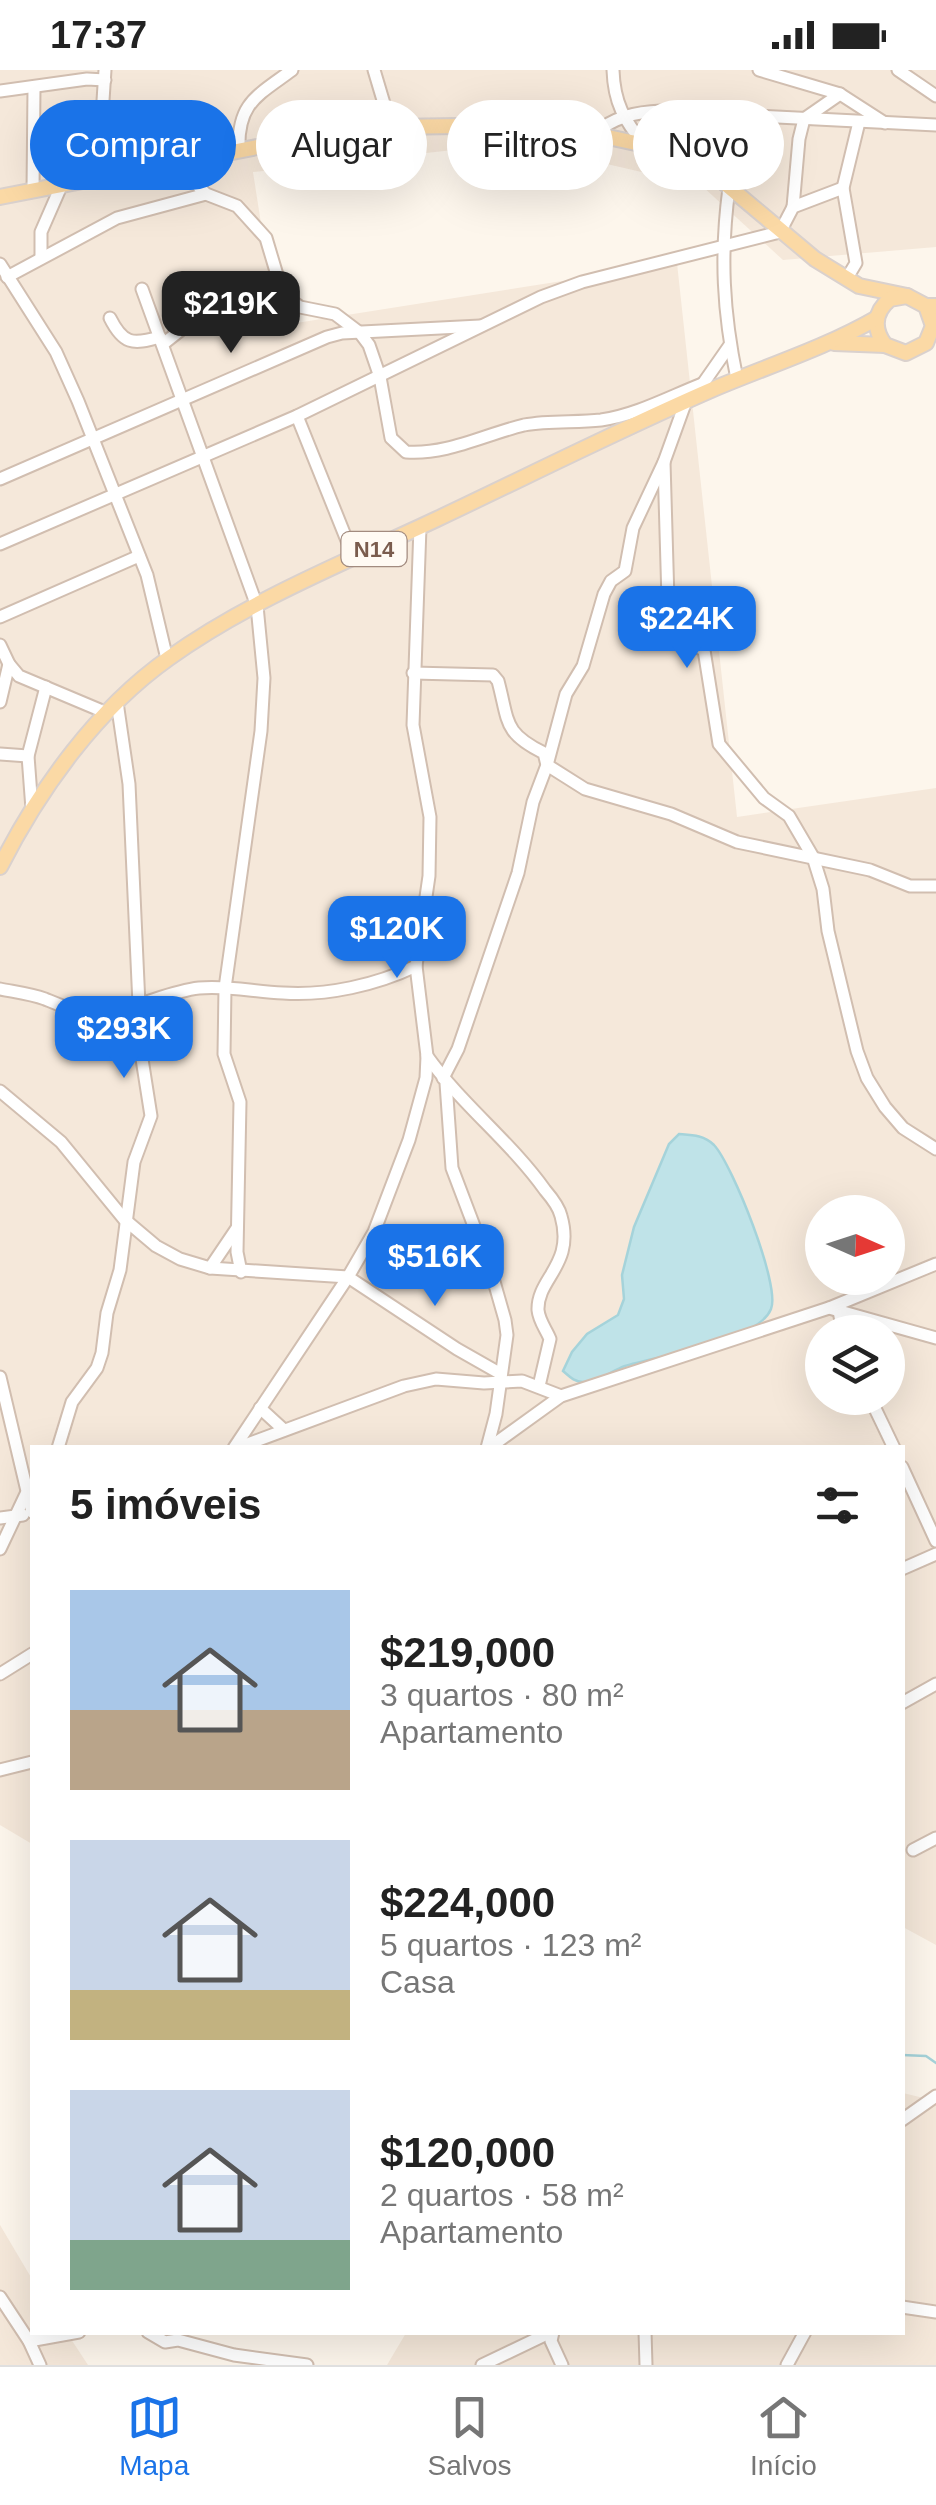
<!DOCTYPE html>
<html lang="pt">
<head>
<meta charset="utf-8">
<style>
	:root { --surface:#fff; --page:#f6f6f6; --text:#222; --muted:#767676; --line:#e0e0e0; --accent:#1a73e8 }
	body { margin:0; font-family:Helvetica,sans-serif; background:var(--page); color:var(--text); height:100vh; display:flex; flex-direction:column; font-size:38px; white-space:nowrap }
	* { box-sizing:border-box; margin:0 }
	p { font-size:32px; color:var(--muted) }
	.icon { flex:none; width:55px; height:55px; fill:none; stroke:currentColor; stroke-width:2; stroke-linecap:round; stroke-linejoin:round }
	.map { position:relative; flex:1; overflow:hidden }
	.details { position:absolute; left:30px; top:1375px; width:875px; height:890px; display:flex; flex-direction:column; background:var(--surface); border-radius:0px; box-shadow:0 10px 40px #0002 }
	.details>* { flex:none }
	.top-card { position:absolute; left:30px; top:30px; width:878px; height:90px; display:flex; gap:20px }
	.needle { width:65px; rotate:93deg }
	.tools { position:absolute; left:805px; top:1125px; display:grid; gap:20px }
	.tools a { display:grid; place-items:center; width:100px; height:100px; border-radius:50%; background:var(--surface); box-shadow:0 10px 40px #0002; font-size:50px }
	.price { position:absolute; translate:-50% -85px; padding:0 22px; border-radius:20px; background:var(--accent); color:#fff; font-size:32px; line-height:65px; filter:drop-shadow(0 2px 5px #0008) }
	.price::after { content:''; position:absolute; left:50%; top:60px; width:30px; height:22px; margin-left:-15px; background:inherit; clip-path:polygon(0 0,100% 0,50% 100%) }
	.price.active { background:#222; color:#fff }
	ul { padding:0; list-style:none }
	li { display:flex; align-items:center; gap:30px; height:250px; padding:0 40px }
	li span { display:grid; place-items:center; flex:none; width:280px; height:200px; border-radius:0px; color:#555 }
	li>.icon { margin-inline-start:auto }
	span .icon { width:120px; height:120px; fill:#fffc; stroke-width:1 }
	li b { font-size:42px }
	h2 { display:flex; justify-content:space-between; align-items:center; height:120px; padding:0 40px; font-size:42px }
	.tag { padding:0 35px; border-radius:45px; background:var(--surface); box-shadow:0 10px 40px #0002; font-size:35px; line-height:90px }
	.tag.active { background:var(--accent); color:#fff }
	.status { display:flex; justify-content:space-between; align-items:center; height:70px; padding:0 50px; background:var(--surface); direction:ltr }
	.status svg { height:28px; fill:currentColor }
	.tabs { display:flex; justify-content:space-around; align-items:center; height:140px; border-top:2px solid var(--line); background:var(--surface); font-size:28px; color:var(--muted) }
	.tabs a { display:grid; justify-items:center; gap:5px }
	.tabs .active { color:var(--accent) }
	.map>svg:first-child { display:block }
	.residential { fill:#f5e8da; fill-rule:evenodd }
	.water { fill:#bfe3e8; stroke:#a5d3da; stroke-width:2.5 }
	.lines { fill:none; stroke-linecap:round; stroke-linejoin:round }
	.stream { stroke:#a5d3da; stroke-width:2.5 }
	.minor-casing { stroke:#d1beb0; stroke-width:15 }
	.major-casing { stroke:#dad1cd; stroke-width:18 }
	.minor { stroke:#fff; stroke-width:11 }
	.major { stroke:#fbd9a5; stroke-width:14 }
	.labels { text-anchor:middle; stroke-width:10; stroke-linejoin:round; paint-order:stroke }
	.shield { fill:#fffaf3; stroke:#a28b7f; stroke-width:2.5 }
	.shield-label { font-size:22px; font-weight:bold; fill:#7a5c4d }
</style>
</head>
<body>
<div class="status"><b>17:37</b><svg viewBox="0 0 49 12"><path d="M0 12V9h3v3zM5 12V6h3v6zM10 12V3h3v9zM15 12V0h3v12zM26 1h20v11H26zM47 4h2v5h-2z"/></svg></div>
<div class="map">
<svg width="936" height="2295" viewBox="0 0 936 2295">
	<rect width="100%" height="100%" fill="#fdf6ec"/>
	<!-- residential -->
	<g class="residential">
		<path d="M0 0H936V177L783 190 702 116 516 73 253 102 277 256 677 193 737 747 936 718V1875L903 1857 902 1378H32V1774L0 1755ZM822 1142H888V1208H822ZM822 1262H888V1328H822Z"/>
		<path d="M903 2023 936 2031V2295H387L406 2263 902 2262Z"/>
		<path d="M0 2155 32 2209V2262L67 2263 88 2295H0Z"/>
	</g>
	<!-- water -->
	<path class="water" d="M679 1064C692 1065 704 1065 714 1075 732 1094 781 1216 771 1239 758 1272 657 1286 625 1296 611 1301 598 1313 583 1312 574 1312 569 1306 563 1301L572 1282 587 1264 618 1245 624 1229 622 1205 634 1157 669 1074Z"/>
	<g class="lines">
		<!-- stream -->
		<path class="stream" d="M902 1985 926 1986 936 1993"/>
		<defs>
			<g id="minor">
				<path d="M374 0 391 57"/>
				<path d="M613 0C614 32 624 51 645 75"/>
				<path d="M759 0 840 24 885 53"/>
				<path d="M898 0 936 26"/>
				<path d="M0 21 87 9 105 10"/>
				<path d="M594 64C614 47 636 42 661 41L936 55"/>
				<path d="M239 81C237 33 257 26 292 0"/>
				<path d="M190 90 199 117 206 124 237 136 266 168 283 225 300 237 335 244 360 263 369 275 380 307 391 368 406 382C447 385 483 365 524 355 550 350 576 353 601 350 636 345 669 327 702 314"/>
				<path d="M98 107 105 0"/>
				<path d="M729 118C720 185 723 242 737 309"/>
				<path d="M33 120 34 18"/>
				<path d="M793 137 799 69 804 49 840 24"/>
				<path d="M41 188V162L62 114"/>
				<path d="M0 194 56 282 78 331 147 505 167 589"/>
				<path d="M7 207 117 148 206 124"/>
				<path d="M847 208 856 193 843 118 859 52"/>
				<path d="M142 219 257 536 264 608 261 661 225 918 224 984 240 1032 237 1182 241 1202"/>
				<path d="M110 248C123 274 132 275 160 267"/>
				<path d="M163 274 187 255 185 249 278 213"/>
				<path d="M700 318 730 275"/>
				<path d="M297 346 354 488"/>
				<path d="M664 392 669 565 704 580 719 674 764 728 789 746 813 787 823 819 828 861 857 981 867 1008 885 1037 903 1058 936 1079"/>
				<path d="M0 409 327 267 342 263 480 256"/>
				<path d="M0 474 297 346 541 227 582 212 780 162 793 137 843 118"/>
				<path d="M0 547 139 486"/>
				<path d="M0 575 9 594 19 606 107 643"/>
				<path d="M413 603 493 605 498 611C509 652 503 663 544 683L547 695 585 719 671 744 737 772 870 800 910 816H936"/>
				<path d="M0 632 9 594"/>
				<path d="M0 684 28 686"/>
				<path d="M32 739 28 686 46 617"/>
				<path d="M0 919C15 922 31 924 45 929 62 936 77 943 96 942 132 942 164 922 199 918 227 915 255 922 283 923 327 926 376 915 416 896"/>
				<path d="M427 986C462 1035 510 1071 545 1120 551 1127 559 1137 561 1146 575 1195 537 1208 538 1240 539 1251 546 1259 550 1269L539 1316"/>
				<path d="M443 1008 458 979 518 803 533 732 547 695 566 624 583 596 604 524 611 511 625 501 633 458 664 392 686 331"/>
				<path d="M446 1013 452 1098 491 1201 505 1250 507 1265 496 1344 487 1378"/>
				<path d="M0 1021 61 1072 124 1149 156 1176 180 1189 210 1198 348 1207 457 1279 501 1304"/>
				<path d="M210 1198 237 1158"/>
				<path d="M829 1238 936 1194"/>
				<path d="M839 1241 843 1262"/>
				<path d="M0 1307 32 1442"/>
				<path d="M870 1328 894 1378"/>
				<path d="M260 1338 284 1360"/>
				<path d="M58 1378 72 1332 97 1298 102 1283 107 1243 120 1200 134 1092 151 1046 142 989 143 952 139 935 129 714 117 632"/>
				<path d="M234 1378 348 1207 374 1162 409 1070 426 1008 427 986 416 896 429 806 430 747 413 655 420 457"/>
				<path d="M237 1378 404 1316 436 1309 484 1313 522 1311 561 1326"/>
				<path d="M489 1378 561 1326 829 1238 936 1268"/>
				<path d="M902 1397 936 1471"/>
				<path d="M0 1448 23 1445"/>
				<path d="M0 1479 26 1424"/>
				<path d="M902 1499 936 1484"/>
				<path d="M0 1604 32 1584"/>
				<path d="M902 1633 936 1614"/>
				<path d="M0 1700 32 1692"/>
				<path d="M913 1780 936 1768"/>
				<path d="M902 2050 936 2026"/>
				<path d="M0 2227 29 2271 40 2295"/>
				<path d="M902 2237 936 2242"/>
				<path d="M148 2262 165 2272 178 2270 234 2285 307 2295"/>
				<path d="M553 2262 551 2271 562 2295"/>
				<path d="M645 2262 646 2295"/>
				<path d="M29 2271 79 2262"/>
				<path d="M482 2295 551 2262"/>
				<path d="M787 2295 805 2262"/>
			</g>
			<g id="major">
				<path d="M0 127 309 67 391 57 526 55 594 64 645 75 709 100 815 189 859 216 907 226"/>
				<path d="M926 236 933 256 926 273 906 283 885 275C873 259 874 242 890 229L907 226 926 236H936"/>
				<path d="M834 273 885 275"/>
				<path d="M0 797C40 718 97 639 169 588 250 530 348 491 437 449 528 406 619 360 711 320 767 296 823 279 877 248"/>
			</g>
		</defs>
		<!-- minor casing -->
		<use href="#minor" class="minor-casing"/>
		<!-- major casing -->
		<use href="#major" class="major-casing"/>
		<!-- minor -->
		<use href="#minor" class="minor"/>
		<!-- major -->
		<use href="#major" class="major"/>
	</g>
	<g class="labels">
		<!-- shield labels -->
		<rect class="shield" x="341.5" y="462" width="65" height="34" rx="8"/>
		<g class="shield-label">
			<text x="374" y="487">N14</text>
		</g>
	</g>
</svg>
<div class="tools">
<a><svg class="needle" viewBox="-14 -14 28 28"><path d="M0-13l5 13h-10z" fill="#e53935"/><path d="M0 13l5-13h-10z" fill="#767676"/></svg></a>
<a><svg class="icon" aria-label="layers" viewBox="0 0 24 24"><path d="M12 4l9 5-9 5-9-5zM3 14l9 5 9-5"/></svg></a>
</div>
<b class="price active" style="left:231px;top:286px">$219K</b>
<b class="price" style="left:687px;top:601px">$224K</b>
<b class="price" style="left:397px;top:911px">$120K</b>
<b class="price" style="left:124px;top:1011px">$293K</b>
<b class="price" style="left:435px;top:1239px">$516K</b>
<div class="top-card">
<a class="tag active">Comprar</a>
<a class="tag">Alugar</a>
<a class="tag">Filtros</a>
<a class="tag">Novo</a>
</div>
<section class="details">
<h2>5 imóveis<svg class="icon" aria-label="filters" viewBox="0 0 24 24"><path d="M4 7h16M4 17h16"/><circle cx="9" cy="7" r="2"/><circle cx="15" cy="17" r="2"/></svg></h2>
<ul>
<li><span style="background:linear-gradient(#a9c7e8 60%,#b9a48a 0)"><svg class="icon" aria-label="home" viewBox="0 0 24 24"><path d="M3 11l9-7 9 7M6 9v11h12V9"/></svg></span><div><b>$219,000</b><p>3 quartos · 80 m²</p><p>Apartamento</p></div></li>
<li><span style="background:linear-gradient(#c9d6e8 75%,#c2b280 0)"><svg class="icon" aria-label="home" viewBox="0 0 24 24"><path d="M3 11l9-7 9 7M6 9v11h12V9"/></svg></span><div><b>$224,000</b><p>5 quartos · 123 m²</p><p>Casa</p></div></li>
<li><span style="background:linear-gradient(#c9d6e8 75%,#7fa58c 0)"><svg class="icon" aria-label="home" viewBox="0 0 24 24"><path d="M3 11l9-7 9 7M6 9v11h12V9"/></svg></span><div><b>$120,000</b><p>2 quartos · 58 m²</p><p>Apartamento</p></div></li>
</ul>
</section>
</div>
<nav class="tabs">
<a class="active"><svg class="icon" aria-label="map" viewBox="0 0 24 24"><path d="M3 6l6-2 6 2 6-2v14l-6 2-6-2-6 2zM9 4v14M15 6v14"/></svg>Mapa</a>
<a><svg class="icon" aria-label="saved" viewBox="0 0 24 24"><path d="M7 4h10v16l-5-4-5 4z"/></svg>Salvos</a>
<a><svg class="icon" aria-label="home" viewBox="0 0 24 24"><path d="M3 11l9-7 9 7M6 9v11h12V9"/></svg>Início</a>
</nav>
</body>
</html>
